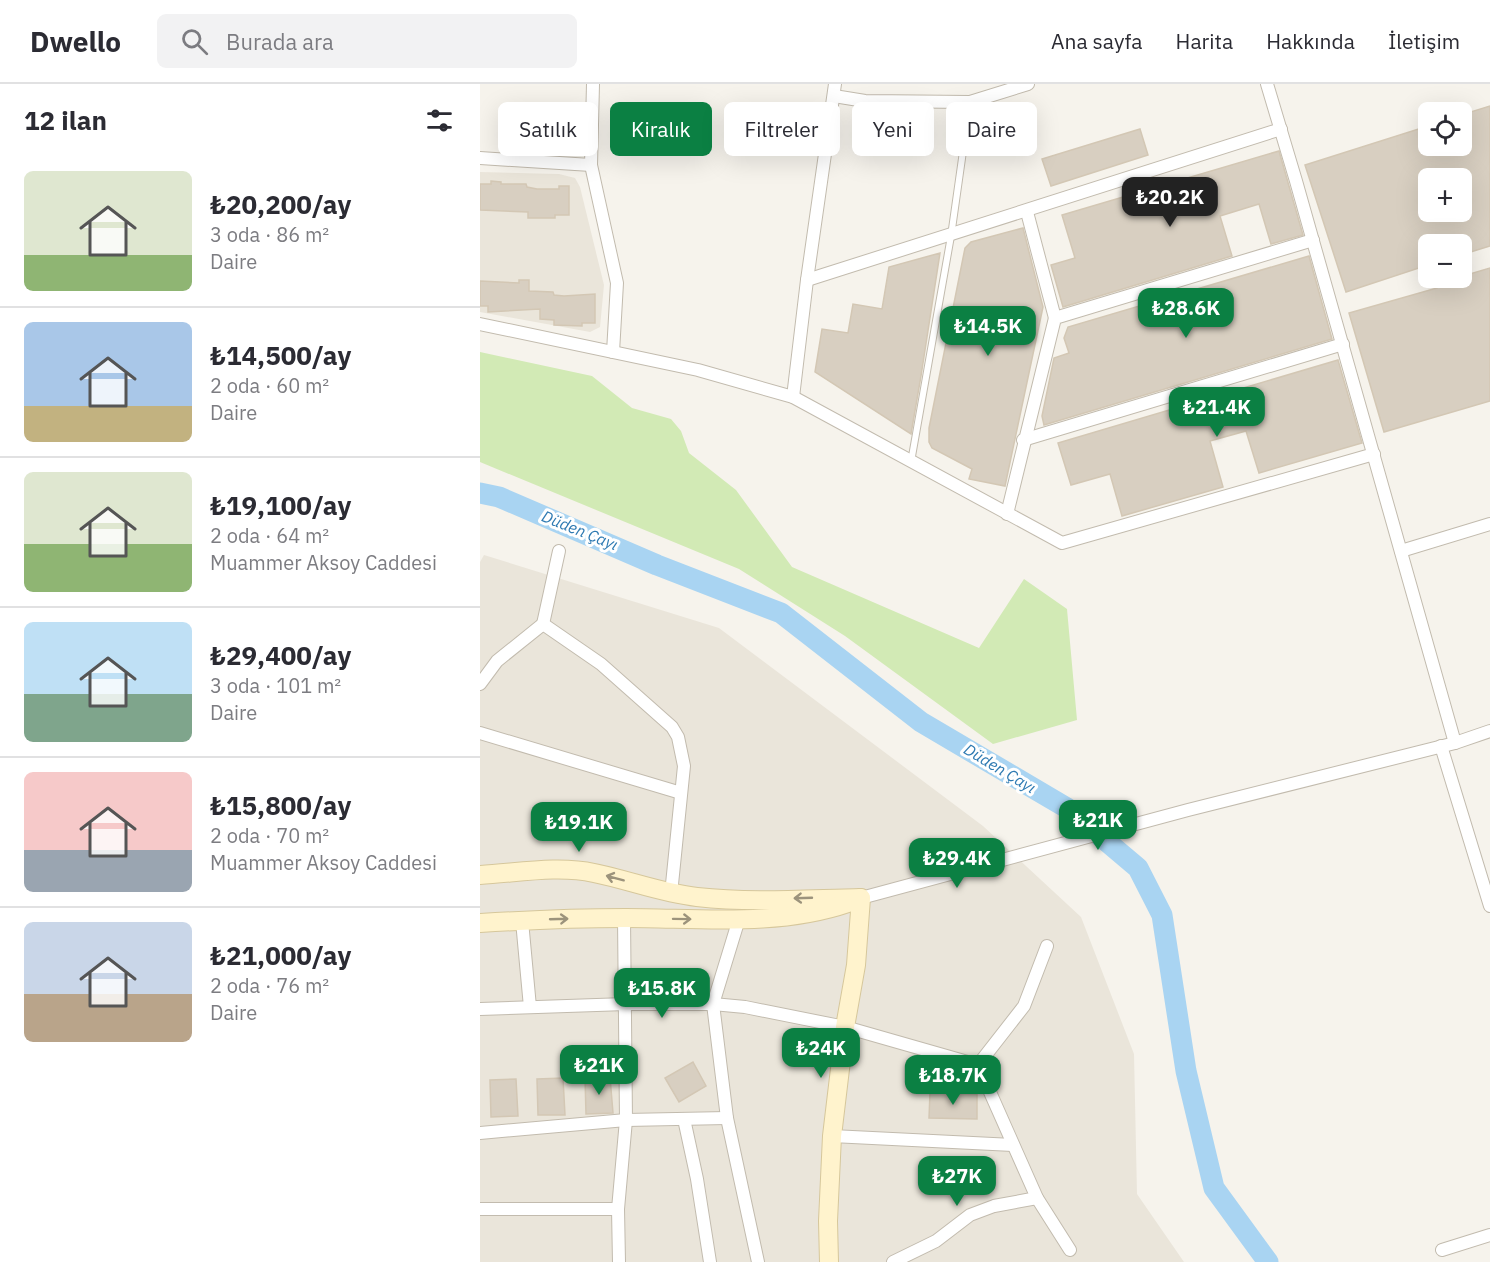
<!DOCTYPE html>
<html lang="tr">
<head>
<meta charset="utf-8">
<style>
	:root { --surface:#fff; --page:#f2f2f3; --text:#2b2b33; --muted:#7c7c81; --line:#e1e1e2; --accent:#0b8043 }
	body { margin:0; font-family:"IBM Plex Sans",sans-serif; background:var(--page); color:var(--text); height:100vh; display:flex; flex-direction:column; font-size:22px; white-space:nowrap }
	* { box-sizing:border-box; margin:0 }
	p { font-size:20px; color:var(--muted) }
	.icon { flex:none; width:33px; height:33px; fill:none; stroke:currentColor; stroke-width:2; stroke-linecap:round; stroke-linejoin:round }
	.map { position:relative; flex:1; overflow:hidden }
	.sheet { display:flex; flex-direction:column; background:var(--surface); width:480px }
	.sheet>* { flex:none }
	.hud { position:absolute; left:18px; top:18px; width:570px; height:54px; display:flex; gap:12px }
	.buttons { position:absolute; left:938px; top:18px; display:grid; gap:12px }
	.buttons a { display:grid; place-items:center; width:54px; height:54px; border-radius:9px; background:var(--surface); box-shadow:0 6px 24px #0002; font-size:30px }
	.price { position:absolute; translate:-50% -51px; padding:0 14px; border-radius:12px; background:var(--accent); color:#fff; font-size:20px; line-height:39px; filter:drop-shadow(0 2px 3px #0008) }
	.price::after { content:''; position:absolute; left:50%; top:36px; width:18px; height:14px; margin-left:-9px; background:inherit; clip-path:polygon(0 0,100% 0,50% 100%) }
	.price.selected { background:#222; color:#fff }
	ul { padding:0; list-style:none }
	li { display:flex; align-items:center; gap:18px; height:150px; padding:0 24px }
	li+li { border-top:2px solid var(--line) }
	li span { display:grid; place-items:center; flex:none; width:168px; height:120px; border-radius:9px; color:#555 }
	li>.icon { margin-inline-start:auto }
	span .icon { width:72px; height:72px; fill:#fffc; stroke-width:1 }
	li b { font-size:26px }
	h2 { display:flex; justify-content:space-between; align-items:center; height:72px; padding:0 24px; font-size:26px }
	.pill { padding:0 21px; border-radius:9px; background:var(--surface); box-shadow:0 6px 24px #0002; font-size:21px; line-height:54px }
	.pill.selected { background:var(--accent); color:#fff }
	header { display:flex; align-items:center; gap:36px; box-sizing:border-box; height:84px; padding:0 30px; background:var(--surface); border-bottom:2px solid var(--line) }
	header strong { font-size:28px }
	nav { display:flex; gap:33px; margin-inline-start:auto; font-size:21px }
	.search { width:420px; height:54px; background:var(--page); display:flex; align-items:center; gap:15px; box-sizing:border-box; padding:0 21px; border-radius:9px; color:var(--muted); font-size:22px }
	main { display:flex; flex:1; min-height:0 }
	.map>svg:first-child { display:block }
	.residential { fill:#eae5da }
	.green { fill:#d2eab5 }
	.lines { fill:none; stroke-linecap:round; stroke-linejoin:round }
	.river { stroke:#a9d4f2; stroke-width:21 }
	.building { fill:#d8cfc1; stroke:#d3c7b4; stroke-width:1.5; fill-rule:evenodd }
	.service-casing { stroke:#c2bbae; stroke-width:8 }
	.minor-casing { stroke:#c2bbae; stroke-width:14 }
	.secondary-casing { stroke:#d6c79b; stroke-width:20 }
	.service { stroke:#fff; stroke-width:6 }
	.minor { stroke:#fff; stroke-width:12 }
	.secondary { stroke:#fff3cd; stroke-width:18 }
	.oneway { stroke:#9c937c }
	.labels { text-anchor:middle; stroke-width:6; stroke-linejoin:round; paint-order:stroke }
	.water-label { font-size:16px; font-style:italic; fill:#2e7ab2; stroke:#fff }
</style>
</head>
<body>
<header>
<strong>Dwello</strong>
<div class="search"><svg class="icon" aria-label="search" viewBox="0 0 24 24"><circle cx="10" cy="10" r="6"/><path d="M15 15l6 6"/></svg>Burada ara</div>
<nav><a>Ana sayfa</a><a>Harita</a><a>Hakkında</a><a>İletişim</a></nav>
</header>
<main>
<section class="sheet">
<h2>12 ilan<svg class="icon" aria-label="filters" viewBox="0 0 24 24"><path d="M4 7h16M4 17h16"/><circle cx="9" cy="7" r="2"/><circle cx="15" cy="17" r="2"/></svg></h2>
<ul>
<li><span style="background:linear-gradient(#dfe7d0 70%,#8fb573 0)"><svg class="icon" aria-label="home" viewBox="0 0 24 24"><path d="M3 11l9-7 9 7M6 9v11h12V9"/></svg></span><div><b>₺20,200/ay</b><p>3 oda · 86 m²</p><p>Daire</p></div></li>
<li><span style="background:linear-gradient(#a9c7e8 70%,#c2b280 0)"><svg class="icon" aria-label="home" viewBox="0 0 24 24"><path d="M3 11l9-7 9 7M6 9v11h12V9"/></svg></span><div><b>₺14,500/ay</b><p>2 oda · 60 m²</p><p>Daire</p></div></li>
<li><span style="background:linear-gradient(#dfe7d0 60%,#8fb573 0)"><svg class="icon" aria-label="home" viewBox="0 0 24 24"><path d="M3 11l9-7 9 7M6 9v11h12V9"/></svg></span><div><b>₺19,100/ay</b><p>2 oda · 64 m²</p><p>Muammer Aksoy Caddesi</p></div></li>
<li><span style="background:linear-gradient(#bfe0f5 60%,#7fa58c 0)"><svg class="icon" aria-label="home" viewBox="0 0 24 24"><path d="M3 11l9-7 9 7M6 9v11h12V9"/></svg></span><div><b>₺29,400/ay</b><p>3 oda · 101 m²</p><p>Daire</p></div></li>
<li><span style="background:linear-gradient(#f6c9c9 65%,#9aa5b1 0)"><svg class="icon" aria-label="home" viewBox="0 0 24 24"><path d="M3 11l9-7 9 7M6 9v11h12V9"/></svg></span><div><b>₺15,800/ay</b><p>2 oda · 70 m²</p><p>Muammer Aksoy Caddesi</p></div></li>
<li><span style="background:linear-gradient(#c9d6e8 60%,#b9a48a 0)"><svg class="icon" aria-label="home" viewBox="0 0 24 24"><path d="M3 11l9-7 9 7M6 9v11h12V9"/></svg></span><div><b>₺21,000/ay</b><p>2 oda · 76 m²</p><p>Daire</p></div></li>
</ul>
</section>
<div class="map">
<svg width="1010" height="1178" viewBox="0 0 1010 1178">
	<rect width="100%" height="100%" fill="#f6f3ec"/>
	<!-- residential -->
	<g class="residential">
		<path d="M0 88 79 90 95 94 100 103 124 201 120 243 110 248 0 228Z"/>
		<path d="M4 471 239 544 503 742 601 833 654 970 657 1110 704 1178H0V478Z"/>
	</g>
	<!-- green -->
	<path class="green" d="M0 268 112 292 152 324 191 335 201 347 209 369 256 406 312 483 499 564 544 495 587 525 597 636 513 660 365 552 259 485 0 378Z"/>
	<g class="lines">
		<!-- river -->
		<path class="river" d="M0 409 19 413 177 481 301 529 441 638 587 724 658 784 682 831 706 987 734 1104 788 1178"/>
	</g>
	<!-- building -->
	<g class="building">
		<path d="M1010 22V162L981 171V160H948V181L866 208 825 81 948 42V62H981V31ZM948 94H981V128H948Z"/>
		<path d="M660 45 668 71 571 102 562 75Z"/>
		<path d="M799 67 823 151 791 160 779 120 740 132 752 172 583 223 571 181 595 174 582 131Z"/>
		<path d="M11 97 21 98V100H46L47 103 57 105H79V102H89V131H75V134H48V128L0 126V100H11Z"/>
		<path d="M543 144 563 223 525 402 489 395 492 385 452 364 449 358V344L485 164 491 158Z"/>
		<path d="M460 169 441 292 431 350 335 288 342 245 368 249 373 220 402 225 409 183Z"/>
		<path d="M829 172 852 255 564 341 562 332 574 274 589 269 584 254 588 243Z"/>
		<path d="M1010 184V317L904 348 869 229 957 204 956 200Z"/>
		<path d="M39 196H49V207L73 208 74 211 84 212 115 210V239H102V242L74 241V236L60 235V225L8 228V222H0V197L39 199Z"/>
		<path d="M858 276 882 359 779 389 766 347 730 357 743 403 642 432 630 390 591 401 578 359Z"/>
		<path d="M213 978 226 1002 199 1018 185 994Z"/>
		<path d="M130 993 133 1029 106 1030 105 994Z"/>
		<path d="M83 994 85 1031H58L57 995Z"/>
		<path d="M36 995 38 1032 11 1033 10 996Z"/>
		<path d="M450 1009 497 1010V1035L449 1034Z"/>
	</g>
	<g class="lines">
		<defs>
			<path id="service" d="M431 378 471 152 490 18"/>
			<g id="minor">
				<path d="M113 0 111 81 137 199 133 268"/>
				<path d="M787 0 816 97 975 659 1010 647"/>
				<path d="M354 12 385 17 490 18 548 0"/>
				<path d="M0 74 111 81"/>
				<path d="M547 128 575 234"/>
				<path d="M327 196 801 45"/>
				<path d="M0 240 218 286 313 313 582 459 894 370"/>
				<path d="M313 313 327 196 355 0"/>
				<path d="M543 356 863 260"/>
				<path d="M527 430 575 234 833 156"/>
				<path d="M921 467 1010 440"/>
				<path d="M63 540 79 467"/>
				<path d="M0 600 17 577 63 540 121 580 192 643 198 653 204 682 191 810"/>
				<path d="M0 649 201 709"/>
				<path d="M961 662 1010 822"/>
				<path d="M381 814 708 726 975 659"/>
				<path d="M259 835 233 920 247 1034 278 1178"/>
				<path d="M42 837 50 923"/>
				<path d="M0 925 146 920H233L265 923 365 943 498 981 544 922 567 862"/>
				<path d="M498 981 557 1114 590 1166"/>
				<path d="M204 1035 217 1095 230 1178"/>
				<path d="M0 1049 146 1036 247 1034"/>
				<path d="M352 1052 533 1061"/>
				<path d="M0 1125H138"/>
				<path d="M962 1166 1010 1151"/>
				<path d="M139 1178 138 1125 146 1036 144 834"/>
				<path d="M413 1178 456 1157 490 1131 514 1122 557 1114"/>
			</g>
			<g id="secondary">
				<path d="M0 791C37 789 78 781 114 789 149 796 181 809 217 813 271 819 327 815 381 814"/>
				<path d="M0 839C49 836 98 834 146 834 220 834 298 843 368 819"/>
				<path d="M349 1178 348 1137 352 1052 365 943 376 881 381 814"/>
			</g>
		</defs>
		<!-- service casing -->
		<use href="#service" class="service-casing"/>
		<!-- minor casing -->
		<use href="#minor" class="minor-casing"/>
		<!-- secondary casing -->
		<use href="#secondary" class="secondary-casing"/>
		<!-- service -->
		<use href="#service" class="service"/>
		<!-- minor -->
		<use href="#minor" class="minor"/>
		<!-- secondary -->
		<use href="#secondary" class="secondary"/>
	</g>
	<!-- one-way arrows -->
	<defs><path id="oneway-shaft" d="M-6 0H5M1.5-3L5.5 0L1.5 3" fill="none" stroke-width="1.6" stroke-linecap="round" stroke-linejoin="round" transform="scale(1.5)"/></defs>
	<g class="oneway">
		<use href="#oneway-shaft" transform="translate(135 794) rotate(-165)"/>
		<use href="#oneway-shaft" transform="translate(323 814) rotate(178)"/>
		<use href="#oneway-shaft" transform="translate(79 835) rotate(-2)"/>
		<use href="#oneway-shaft" transform="translate(202 835) rotate(1)"/>
	</g>
	<g class="labels">
		<!-- water labels -->
		<g class="water-label">
			<text transform="translate(100 446) rotate(22)" y="6">Düden Çayı</text>
			<text transform="translate(520 684) rotate(31)" y="6">Düden Çayı</text>
		</g>
	</g>
</svg>
<div class="buttons">
<a><svg class="icon" aria-label="locate" viewBox="0 0 24 24"><circle cx="12" cy="12" r="6"/><path d="M12 2v4M12 18v4M2 12h4M18 12h4"/></svg></a>
<a>+</a>
<a>−</a>
</div>
<b class="price selected" style="left:690px;top:144px">₺20.2K</b>
<b class="price" style="left:706px;top:255px">₺28.6K</b>
<b class="price" style="left:508px;top:273px">₺14.5K</b>
<b class="price" style="left:737px;top:354px">₺21.4K</b>
<b class="price" style="left:618px;top:767px">₺21K</b>
<b class="price" style="left:99px;top:769px">₺19.1K</b>
<b class="price" style="left:477px;top:805px">₺29.4K</b>
<b class="price" style="left:182px;top:935px">₺15.8K</b>
<b class="price" style="left:341px;top:995px">₺24K</b>
<b class="price" style="left:119px;top:1012px">₺21K</b>
<b class="price" style="left:473px;top:1022px">₺18.7K</b>
<b class="price" style="left:477px;top:1123px">₺27K</b>
<div class="hud">
<a class="pill">Satılık</a>
<a class="pill selected">Kiralık</a>
<a class="pill">Filtreler</a>
<a class="pill">Yeni</a>
<a class="pill">Daire</a>
</div>
</div>
</main>
</body>
</html>
